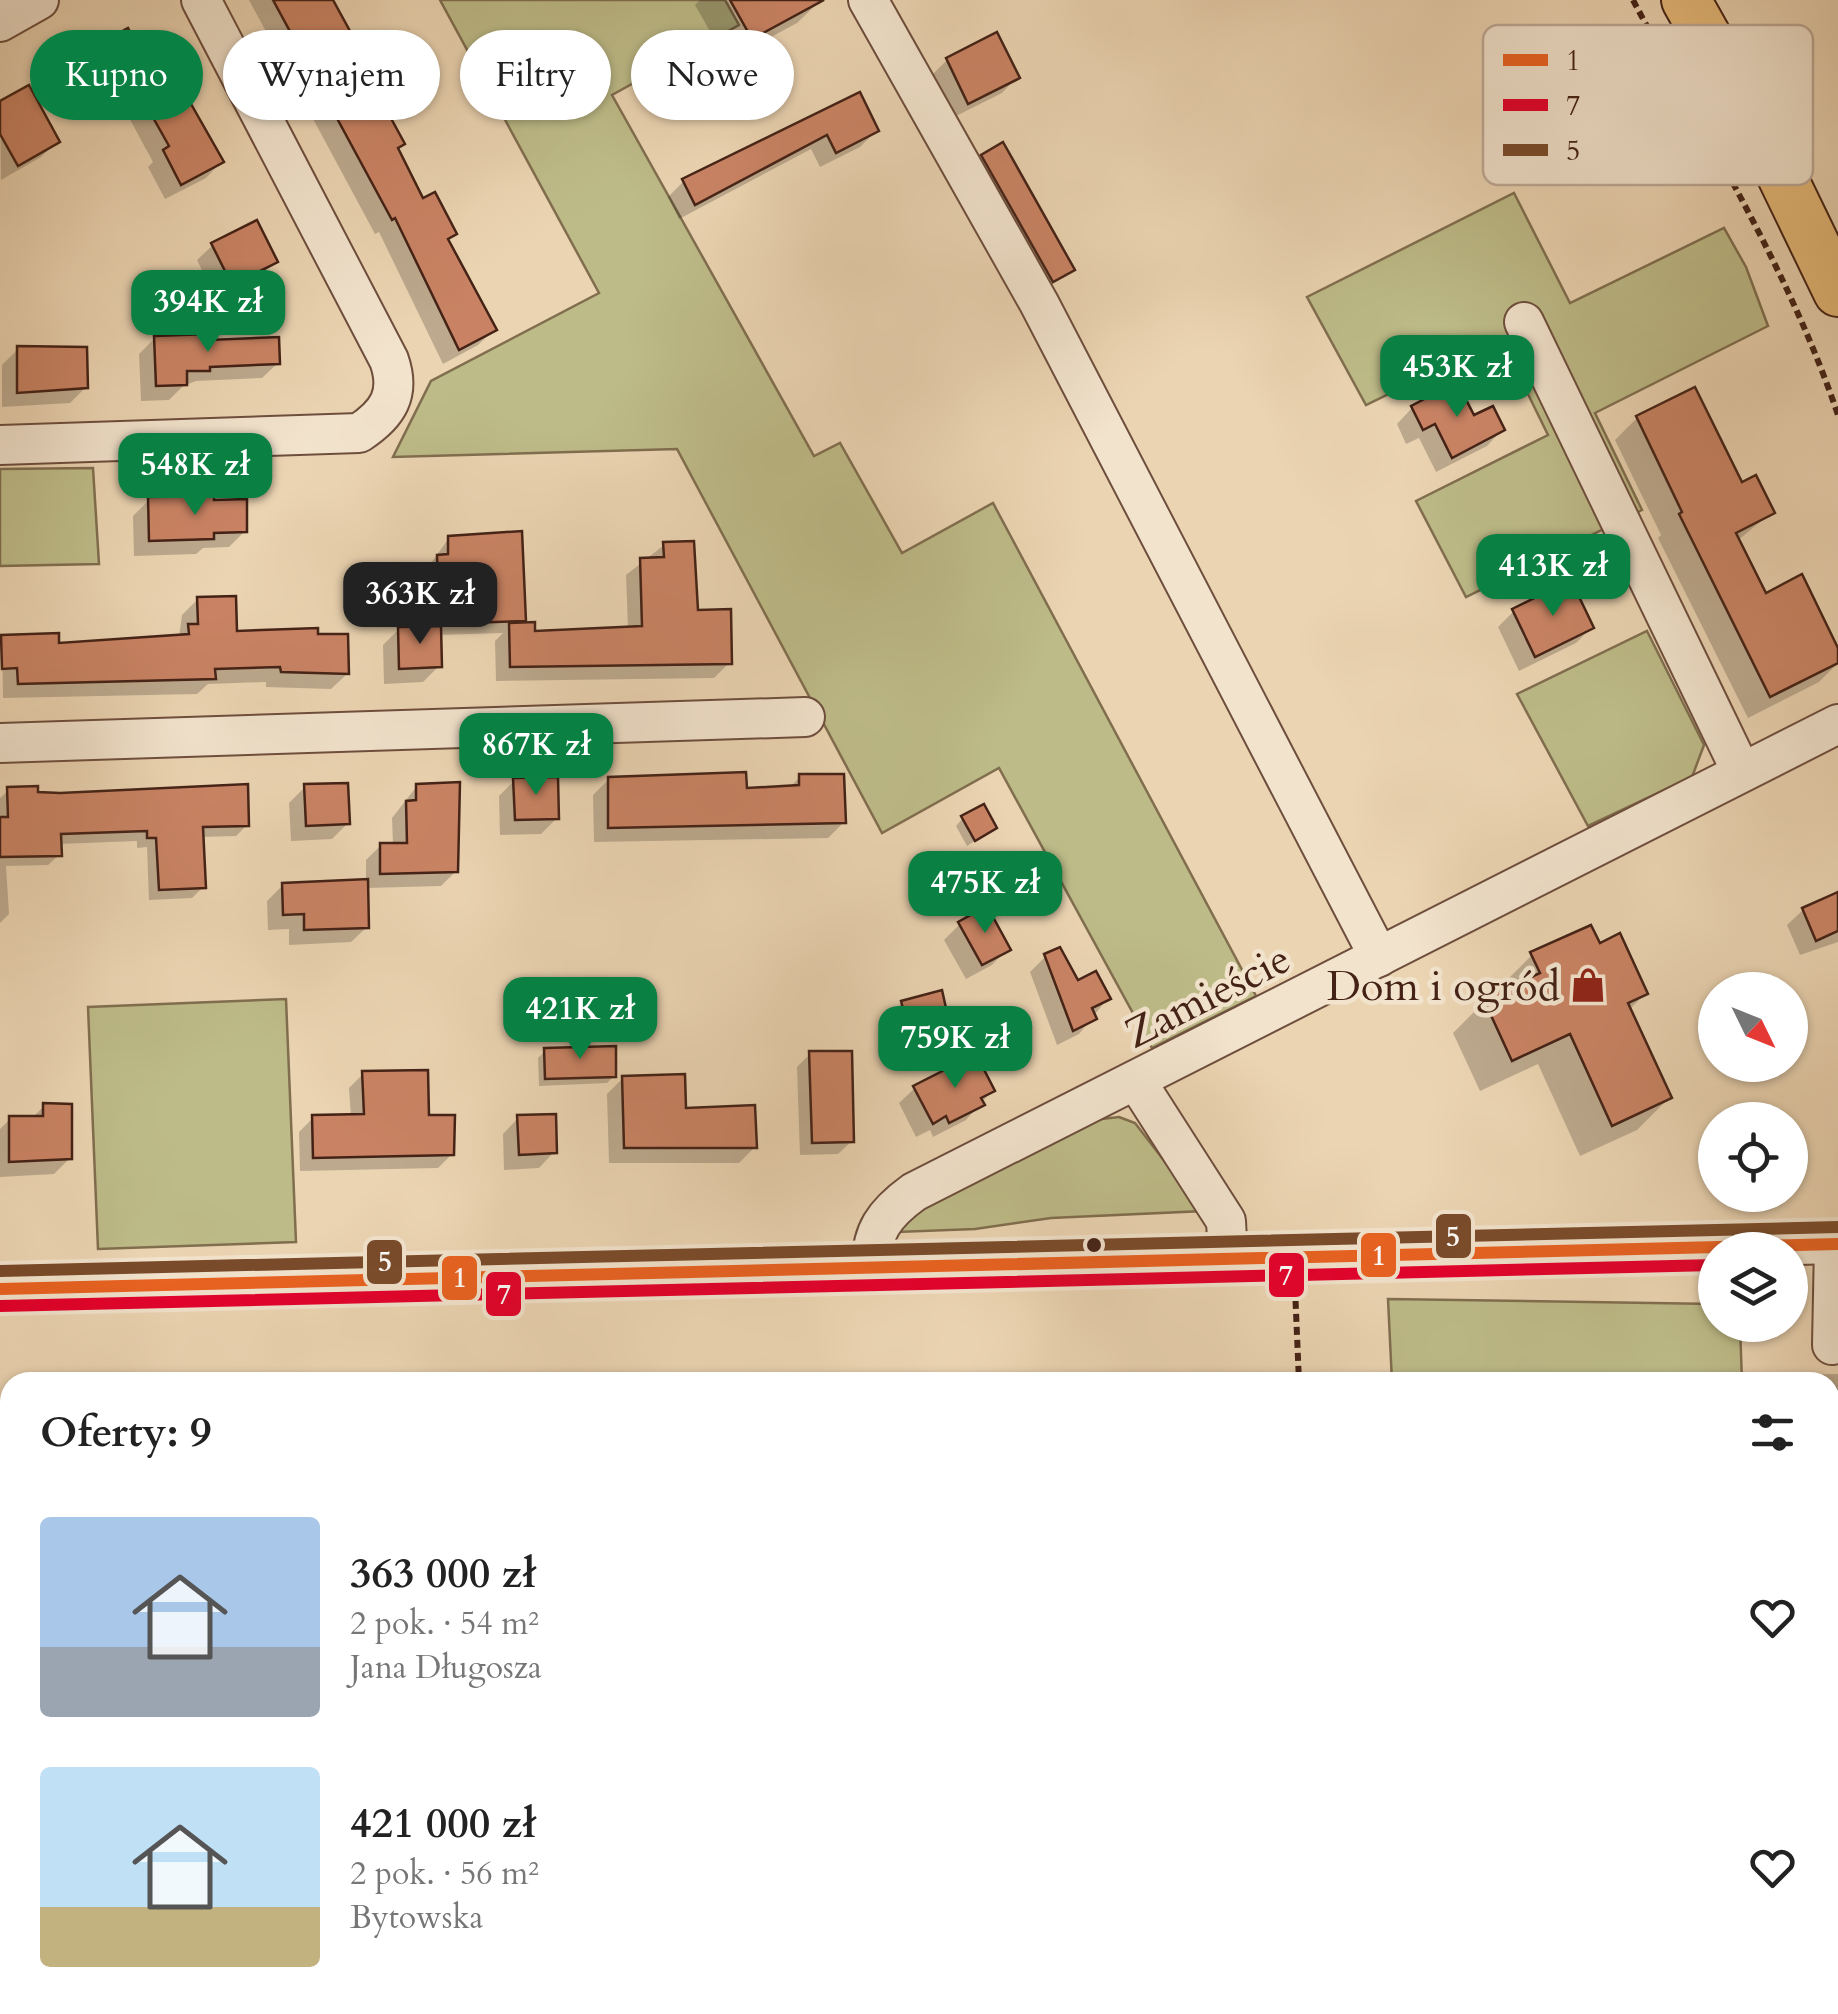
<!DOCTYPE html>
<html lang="pl">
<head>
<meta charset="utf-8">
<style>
	:root { --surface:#fff; --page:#f6f6f6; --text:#222; --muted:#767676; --accent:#0b8043 }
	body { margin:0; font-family:Cardo,serif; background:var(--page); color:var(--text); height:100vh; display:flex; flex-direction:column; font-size:38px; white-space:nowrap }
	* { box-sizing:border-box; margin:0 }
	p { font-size:32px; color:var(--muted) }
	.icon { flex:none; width:55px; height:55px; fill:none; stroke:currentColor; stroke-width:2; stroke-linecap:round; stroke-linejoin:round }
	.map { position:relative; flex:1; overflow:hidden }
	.side { position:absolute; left:0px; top:1372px; width:1840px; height:642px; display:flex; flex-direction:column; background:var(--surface); border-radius:30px 30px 0 0; box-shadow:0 2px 8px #0004 }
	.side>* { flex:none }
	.hud { position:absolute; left:30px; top:30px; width:1000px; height:90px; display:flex; gap:20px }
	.needle { width:65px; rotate:133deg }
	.buttons { position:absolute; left:1698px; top:972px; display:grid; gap:20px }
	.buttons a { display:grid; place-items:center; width:110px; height:110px; border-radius:50%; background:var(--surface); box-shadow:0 2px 8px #0004; font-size:50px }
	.price { position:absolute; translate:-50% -85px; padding:0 22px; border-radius:20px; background:var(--accent); color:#fff; font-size:32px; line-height:65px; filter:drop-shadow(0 2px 5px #0008) }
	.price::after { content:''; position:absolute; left:50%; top:60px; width:30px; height:22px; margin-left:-15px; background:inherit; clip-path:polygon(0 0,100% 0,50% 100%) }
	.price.current { background:#222; color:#fff }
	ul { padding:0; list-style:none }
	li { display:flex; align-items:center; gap:30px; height:250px; padding:0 40px }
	li span { display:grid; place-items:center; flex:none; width:280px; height:200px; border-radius:10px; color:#555 }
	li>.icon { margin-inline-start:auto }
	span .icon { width:120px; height:120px; fill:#fffc; stroke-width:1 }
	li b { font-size:42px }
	h2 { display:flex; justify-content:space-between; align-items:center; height:120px; padding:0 40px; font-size:42px }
	.chip { padding:0 35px; border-radius:45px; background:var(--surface); box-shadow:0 2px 8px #0004; font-size:35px; line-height:90px }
	.chip.current { background:var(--accent); color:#fff }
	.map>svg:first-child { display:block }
	.green { fill:#bdbb88; stroke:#806e4f; stroke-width:2.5 }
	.shadow { fill:#0003 }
	.building { fill:#c98364; stroke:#442216; stroke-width:2.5 }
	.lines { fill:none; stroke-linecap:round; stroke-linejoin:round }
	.minor-casing { stroke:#6e4e3d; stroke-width:42 }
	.major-casing { stroke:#442216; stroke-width:52 }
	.path { stroke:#442216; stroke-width:6; stroke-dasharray:8 5; stroke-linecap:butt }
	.minor { stroke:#f2e3cd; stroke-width:38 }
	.major { stroke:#e6ba79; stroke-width:48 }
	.bus-1-casing { stroke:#f2e3cd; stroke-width:20 }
	.bus-2-casing { stroke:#f2e3cd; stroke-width:20 }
	.bus-3-casing { stroke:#f2e3cd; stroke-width:20 }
	.bus-1 { stroke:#e96221; stroke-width:12 }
	.bus-2 { stroke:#e4002b; stroke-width:12 }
	.bus-3 { stroke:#7a4b2a; stroke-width:12 }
	.bus-dot { fill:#442216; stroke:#f2e3cd; stroke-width:4 }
	.labels { text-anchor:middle; stroke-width:9; stroke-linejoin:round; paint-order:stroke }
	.poi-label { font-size:42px; fill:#442216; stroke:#f2e3cd; text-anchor:end }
	.street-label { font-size:42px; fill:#442216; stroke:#f2e3cd }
	.key { fill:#f2e3cd; stroke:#bea996; stroke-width:2.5 }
	.key-label { font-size:28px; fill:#442216 }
	.line-badge { stroke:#f2e3cd; stroke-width:4 }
	.badge-label { font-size:28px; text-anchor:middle; font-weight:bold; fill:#fff }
</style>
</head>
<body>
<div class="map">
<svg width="1838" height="2014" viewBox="0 0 1838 2014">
	<rect width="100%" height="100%" fill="#ebd4b2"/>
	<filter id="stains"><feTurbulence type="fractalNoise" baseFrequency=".002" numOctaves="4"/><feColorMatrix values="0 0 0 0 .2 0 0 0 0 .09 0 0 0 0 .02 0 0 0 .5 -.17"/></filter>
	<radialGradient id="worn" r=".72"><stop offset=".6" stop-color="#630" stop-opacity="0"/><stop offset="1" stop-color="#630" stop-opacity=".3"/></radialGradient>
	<!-- green -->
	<g class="green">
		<path d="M440 0H725L739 25 612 95 814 456 840 443 902 553 993 503 1256 996 1152 1048 999 768 882 833 677 449 393 457 431 381 599 293Z"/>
		<path d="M1514 193 1570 303 1724 228 1746 267 1768 326 1595 413 1642 510 1466 597 1416 501 1548 435 1501 339 1366 405 1307 297Z"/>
		<path d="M93 468 99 564 0 566V469Z"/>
		<path d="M1647 631 1704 745 1692 777 1588 826 1517 694Z"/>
		<path d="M286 999 296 1242 98 1249 88 1007Z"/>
		<path d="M1119 1117 1135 1123 1203 1211 1051 1218 975 1229 898 1232 904 1217 1093 1120Z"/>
		<path d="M1388 1299 1715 1304V1325H1740L1742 1382H1392Z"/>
		<path d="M612 2005H956V2014H615Z"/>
	</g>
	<!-- shadow -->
	<g class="shadow">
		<path d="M249 0H330L422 201 454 234 447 241 494 330 478 345 443 364 379 232 375 234Z"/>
		<path d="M700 0H821L797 23 727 61 695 5Z"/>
		<path d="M996 36 1017 77 1002 93 952 118 931 76 947 60Z"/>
		<path d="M84 55 142 59 221 162 206 178 165 199 148 167 153 162 127 114 114 99 92 112 69 71Z"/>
		<path d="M858 95 876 131 860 147 820 167 811 149 679 219 668 197 684 181Z"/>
		<path d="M0 104 57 141 41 157 1 180Z"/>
		<path d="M983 157 1071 270 1064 277 1045 288 976 164Z"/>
		<path d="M213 245 275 262 259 277 216 299 197 260Z"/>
		<path d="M155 338 207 343 278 363 262 378 196 381 183 386 169 400 141 401 139 354Z"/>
		<path d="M18 349 86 387 70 403 2 407V365Z"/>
		<path d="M1412 408 1502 430 1487 446 1436 472 1419 438 1406 444 1397 424Z"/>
		<path d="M1637 418 1740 486 1772 512 1737 541 1764 596 1838 653V663L1819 682 1748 718 1658 538 1661 535 1615 440Z"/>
		<path d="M149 500 245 531 229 547 203 548 196 554 134 556 133 516Z"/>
		<path d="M449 538 524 620 518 625 533 634 628 629 626 575 664 545 696 613 729 663 714 678 496 681 495 641 503 633 438 635 439 666 423 682 384 684 383 645 399 629 427 628 426 570Z"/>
		<path d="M198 599 234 633 347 674 331 689 266 687V682L208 684 197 694 3 698 2 637 57 646 179 637 182 615Z"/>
		<path d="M1514 611 1591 628 1576 643 1519 671 1498 627Z"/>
		<path d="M800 777 844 822 828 838 594 842 593 795 609 779 745 791 789 788Z"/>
		<path d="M514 781 557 818 541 834 500 835 499 796Z"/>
		<path d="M417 786 456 871 441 886 366 888 367 927 351 942 289 945V929L268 930 267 901 283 885 366 882V860L381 845H393L392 818Z"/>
		<path d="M305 787 348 823 332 839 291 841 289 803Z"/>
		<path d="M9 790 36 795 247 825 236 836 201 837 203 887 192 898 149 900 147 847 137 848V841L59 844V855L48 865 6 866 9 914 0 923V798Z"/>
		<path d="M963 818 994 828 967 846 956 826Z"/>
		<path d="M1838 890V942L1800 955 1787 925 1803 910Z"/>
		<path d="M960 924 1007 949 992 965 966 979 944 940Z"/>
		<path d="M1599 946 1645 994 1629 1010 1669 1098 1637 1130 1580 1156 1538 1064 1480 1091 1453 1033 1485 1001 1502 993 1500 987 1532 955Z"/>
		<path d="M1046 956 1076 984 1108 998 1079 1034 1057 1045 1030 972Z"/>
		<path d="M902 1003 948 1025 940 1033 903 1042 895 1010Z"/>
		<path d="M545 1051 614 1076 607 1083 539 1086 538 1058Z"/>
		<path d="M810 1054 852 1141 838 1154 800 1155 797 1067Z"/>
		<path d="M363 1074 427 1117 452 1154 438 1168 300 1171 299 1132 313 1118 351 1117 349 1088Z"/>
		<path d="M623 1078 683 1111 755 1147 739 1163H609L607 1094Z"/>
		<path d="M915 1088 992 1091 966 1120 933 1137 930 1130 916 1137 899 1103Z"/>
		<path d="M44 1106 70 1158 54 1174 0 1177V1129L10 1119H31Z"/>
		<path d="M518 1118 554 1152 539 1168 504 1170 503 1134Z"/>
		<path d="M1838 1374V1610L1830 1618V1382H1766L1774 1375Z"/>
		<path d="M10 1508V1554H0V1509Z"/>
		<path d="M0 1659 3 1710 0 1713Z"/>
		<rect x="1830" y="1704" width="8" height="158"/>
		<path d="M10 1892V1951L0 1953V1894Z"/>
		<path d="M1830 1958H1838V2014L1826 2010 1699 2014 1698 2005H1830Z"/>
		<path d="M197 2005H259L247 2014H200Z"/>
		<path d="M353 2005H400L373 2012 371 2006 354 2010Z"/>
		<path d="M447 2005H492L494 2014H450Z"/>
		<path d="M961 2005H1058L1036 2014H961Z"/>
		<path d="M1194 2005H1256V2006L1249 2014H1194Z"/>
		<path d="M1340 2005H1547V2009L1542 2014H1340Z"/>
		<path d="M1586 2005H1667V2010L1663 2014H1587Z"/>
		<path d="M120 2009 122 2014H99Z"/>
	</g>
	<!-- building -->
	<g class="building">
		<path d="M273 0H333L356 42 351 45 405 144 398 148 423 198 435 192 457 234 448 239 497 330 459 350 395 218 392 220Z"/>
		<path d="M730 0H824L752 39Z"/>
		<path d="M128 28 143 55 158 46 224 162 181 185 163 150 169 146 142 98 130 85 108 98 83 53Z"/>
		<path d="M997 32 1020 78 968 104 946 58Z"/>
		<path d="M29 85 60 142 18 166 0 134V101Z"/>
		<path d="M860 92 879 131 836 153 827 135 695 205 682 179Z"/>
		<path d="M1003 142 1075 270 1053 282 981 155Z"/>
		<path d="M257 220 278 262 232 285 211 243Z"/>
		<path d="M209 334V340L279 337 280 364 210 367V371H187V385L156 386 154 336Z"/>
		<path d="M17 346 87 347 88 388 17 393Z"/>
		<path d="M1457 382 1474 415 1493 406 1505 430 1452 458 1435 424 1423 430 1411 406Z"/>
		<path d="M1695 387 1742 482 1756 475 1775 513 1736 533 1766 593 1802 574 1838 648V663L1770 697 1679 514 1682 512 1636 416Z"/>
		<path d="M214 496V500L247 499V532L214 533V539L149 541 148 497Z"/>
		<path d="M522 531 526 621 439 624 437 555 448 554V536Z"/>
		<path d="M694 541 698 610 731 609 732 664 510 667 509 623 535 622V631L642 626 640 558 664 557 663 542Z"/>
		<path d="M1571 580 1594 628 1535 657 1512 609Z"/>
		<path d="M236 596 237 631 318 628V634H348L349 674 281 672 280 667 215 669 216 679 18 684 17 668 2 669 1 635 59 633V643L189 634 188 624H198L197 597Z"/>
		<path d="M441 626 442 667 399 669 398 627Z"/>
		<path d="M746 772 747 788 799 785V774H844L846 823 608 828V777Z"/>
		<path d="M558 777 559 819 515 820 513 778Z"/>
		<path d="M460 782 458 872 380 874V843H407L406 801 416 800V784Z"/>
		<path d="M348 783 350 824 306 826 304 784Z"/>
		<path d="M248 784 249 826 203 827 206 888 159 890 156 838H147V831L61 834 62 856 0 857V817H8L7 787 38 786V792L60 793Z"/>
		<path d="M984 804 997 828 975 841 961 816Z"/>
		<path d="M368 879 369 928 304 930V914L283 915 282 883Z"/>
		<path d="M1838 892V931L1816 941 1802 908Z"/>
		<path d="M987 906 1011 950 982 965 958 922Z"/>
		<path d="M1591 925 1600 943 1620 933 1648 994 1628 1003 1672 1098 1612 1126 1570 1034 1512 1061 1483 998 1540 973 1530 952Z"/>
		<path d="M1060 947 1078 980 1096 971 1111 999 1092 1008 1097 1019 1073 1031 1044 954Z"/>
		<path d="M942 990 950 1026 910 1036 901 1001Z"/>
		<path d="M616 1046V1077L545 1079 544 1048Z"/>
		<path d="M809 1051H852L854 1142 812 1143Z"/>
		<path d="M976 1054 995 1091 981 1098 985 1105 949 1123 946 1116 933 1124 913 1086Z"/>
		<path d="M428 1070 429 1115H455L454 1155 313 1158 312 1115 364 1114 362 1071Z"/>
		<path d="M685 1074 686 1108 755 1105 757 1148H624L622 1076Z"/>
		<path d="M43 1103 72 1104V1159L9 1162V1116H43Z"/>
		<path d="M556 1114 557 1153 519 1155 517 1115Z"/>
	</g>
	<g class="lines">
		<defs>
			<g id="minor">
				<path d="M868 0 1039 303 1379 957"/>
				<path d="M0 22 39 0"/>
				<path d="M1524 322 1741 771"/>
				<path d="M0 445 359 433C388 414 401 394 389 360L201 0"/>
				<path d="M0 743 805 717"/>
				<path d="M1137 1082 1226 1221 1228 1259"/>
				<path d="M1834 1244 1832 1345 1838 1344"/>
				<path d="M872 1269C870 1232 885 1213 914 1192L1838 724"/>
				<path d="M0 1289 1838 1244"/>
				<path d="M0 1602H10"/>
				<path d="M1830 1639 1838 1638"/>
				<path d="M0 1995 10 1992"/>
				<path d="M581 2005 584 2014"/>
				<path d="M1314 2005V2014"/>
			</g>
			<path id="major" d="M1686 0 1763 137 1838 292"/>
		</defs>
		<!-- minor casing -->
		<use href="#minor" class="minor-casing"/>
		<!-- major casing -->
		<use href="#major" class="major-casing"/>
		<!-- path -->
		<g class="path">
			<path d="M1633 0C1705 137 1788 267 1838 415"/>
			<path d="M1295 1288 1299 1382"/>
		</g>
		<!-- minor -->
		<use href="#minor" class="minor"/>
		<!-- major -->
		<use href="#major" class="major"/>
		<defs>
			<path id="bus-1" d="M0 1289 1838 1244"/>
			<path id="bus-2" d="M0 1306 1715 1265"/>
			<path id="bus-3" d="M0 1271 1838 1227"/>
		</defs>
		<!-- bus-1 casing -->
		<use href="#bus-1" class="bus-1-casing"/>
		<!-- bus-2 casing -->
		<use href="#bus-2" class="bus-2-casing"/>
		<!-- bus-3 casing -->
		<use href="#bus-3" class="bus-3-casing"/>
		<!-- bus-1 -->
		<use href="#bus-1" class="bus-1"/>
		<!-- bus-2 -->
		<use href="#bus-2" class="bus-2"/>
		<!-- bus-3 -->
		<use href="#bus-3" class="bus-3"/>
	</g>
	<!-- icons -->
	<defs>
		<symbol id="shop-bare" viewBox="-9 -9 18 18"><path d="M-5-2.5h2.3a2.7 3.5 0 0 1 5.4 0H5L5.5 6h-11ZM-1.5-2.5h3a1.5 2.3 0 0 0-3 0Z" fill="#8f2418" stroke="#f2e3cd" stroke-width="2.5" paint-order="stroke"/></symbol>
	</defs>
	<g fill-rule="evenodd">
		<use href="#shop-bare" x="1563" y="960" width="50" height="50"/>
	</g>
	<!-- markers -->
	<circle class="bus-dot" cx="1094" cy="1245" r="9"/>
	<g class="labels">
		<!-- poi labels -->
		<g class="poi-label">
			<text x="1560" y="1000">Dom i ogród</text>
		</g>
		<!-- street labels -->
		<g class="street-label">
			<text transform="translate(1207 995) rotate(-27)" y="15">Zamieście</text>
		</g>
	</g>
	<!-- legend -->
	<rect x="1483" y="25" width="330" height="160" rx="15" class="key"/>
	<rect x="1503" y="54" width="45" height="12" fill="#e96221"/>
	<rect x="1503" y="99" width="45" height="12" fill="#e4002b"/>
	<rect x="1503" y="144" width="45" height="12" fill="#7a4b2a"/>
	<g class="key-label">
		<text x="1566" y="70">1</text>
		<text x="1566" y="115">7</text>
		<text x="1566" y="160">5</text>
	</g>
	<g class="line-badge">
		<rect x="1434" y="1212" width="39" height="48" rx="10" fill="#7a4b2a"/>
		<rect x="1359" y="1231" width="39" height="48" rx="10" fill="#e96221"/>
		<rect x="365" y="1238" width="39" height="48" rx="10" fill="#7a4b2a"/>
		<rect x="1267" y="1251" width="39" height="48" rx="10" fill="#e4002b"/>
		<rect x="440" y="1254" width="39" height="48" rx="10" fill="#e96221"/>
		<rect x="484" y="1270" width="39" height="48" rx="10" fill="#e4002b"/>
	</g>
	<g class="badge-label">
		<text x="1453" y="1246">5</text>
		<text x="1379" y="1265">1</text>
		<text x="385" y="1271">5</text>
		<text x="1286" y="1285">7</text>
		<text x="460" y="1287">1</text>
		<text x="504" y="1304">7</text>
	</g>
	<rect width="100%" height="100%" filter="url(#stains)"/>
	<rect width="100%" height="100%" fill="url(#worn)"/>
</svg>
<div class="buttons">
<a><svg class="needle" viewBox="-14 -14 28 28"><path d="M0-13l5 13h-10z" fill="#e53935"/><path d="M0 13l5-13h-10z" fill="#767676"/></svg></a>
<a><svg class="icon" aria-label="locate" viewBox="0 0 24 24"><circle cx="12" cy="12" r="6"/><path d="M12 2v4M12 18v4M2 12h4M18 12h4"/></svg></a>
<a><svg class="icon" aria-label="layers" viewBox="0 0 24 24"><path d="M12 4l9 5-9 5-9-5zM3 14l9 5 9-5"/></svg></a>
</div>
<b class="price" style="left:208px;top:355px">394K zł</b>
<b class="price" style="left:1457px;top:420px">453K zł</b>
<b class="price" style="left:195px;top:518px">548K zł</b>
<b class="price" style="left:1553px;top:619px">413K zł</b>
<b class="price current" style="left:420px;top:647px">363K zł</b>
<b class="price" style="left:536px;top:798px">867K zł</b>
<b class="price" style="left:985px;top:936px">475K zł</b>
<b class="price" style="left:580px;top:1062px">421K zł</b>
<b class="price" style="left:955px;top:1091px">759K zł</b>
<div class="hud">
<a class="chip current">Kupno</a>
<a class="chip">Wynajem</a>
<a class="chip">Filtry</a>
<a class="chip">Nowe</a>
</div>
<section class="side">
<h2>Oferty: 9<svg class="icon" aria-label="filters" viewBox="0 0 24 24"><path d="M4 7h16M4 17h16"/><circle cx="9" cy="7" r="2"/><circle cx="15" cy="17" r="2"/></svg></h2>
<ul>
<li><span style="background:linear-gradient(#a9c7e8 65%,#9aa5b1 0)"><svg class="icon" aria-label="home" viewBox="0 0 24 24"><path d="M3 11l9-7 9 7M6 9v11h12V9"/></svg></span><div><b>363 000 zł</b><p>2 pok. · 54 m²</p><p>Jana Długosza</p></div><svg class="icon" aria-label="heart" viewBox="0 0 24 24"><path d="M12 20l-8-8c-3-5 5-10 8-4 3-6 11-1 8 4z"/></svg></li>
<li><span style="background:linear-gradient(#bfe0f5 70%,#c2b280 0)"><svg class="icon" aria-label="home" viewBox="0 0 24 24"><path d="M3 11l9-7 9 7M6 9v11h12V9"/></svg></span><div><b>421 000 zł</b><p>2 pok. · 56 m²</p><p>Bytowska</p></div><svg class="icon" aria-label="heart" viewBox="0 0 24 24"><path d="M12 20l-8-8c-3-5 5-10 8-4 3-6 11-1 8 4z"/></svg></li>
</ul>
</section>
</div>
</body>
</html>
